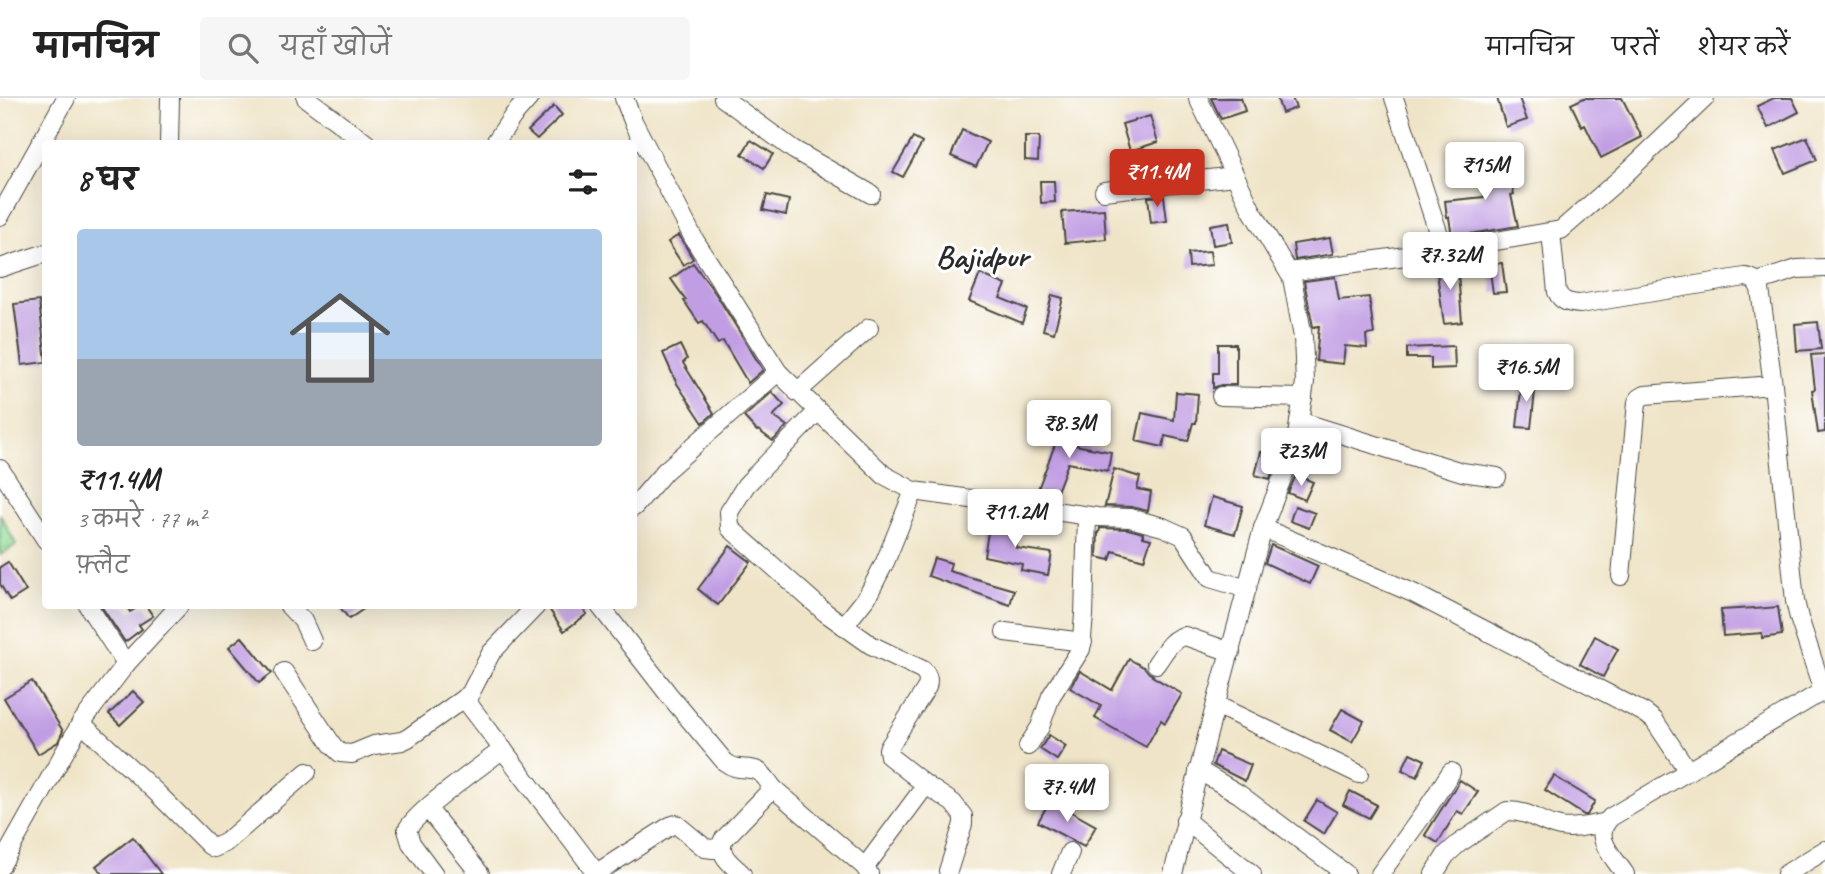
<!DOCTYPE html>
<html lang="hi">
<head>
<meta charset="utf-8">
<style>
	:root { --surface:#fff; --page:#f6f6f6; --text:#222; --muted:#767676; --line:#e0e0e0; --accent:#c8321e }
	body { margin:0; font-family:Caveat,"Playpen Sans Deva",sans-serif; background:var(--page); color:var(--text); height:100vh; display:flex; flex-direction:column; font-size:26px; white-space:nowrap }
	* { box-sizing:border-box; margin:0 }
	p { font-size:23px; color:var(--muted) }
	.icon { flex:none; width:38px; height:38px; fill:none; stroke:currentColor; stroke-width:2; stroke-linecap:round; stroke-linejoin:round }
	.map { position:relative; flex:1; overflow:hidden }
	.panel { position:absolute; left:42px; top:42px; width:595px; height:469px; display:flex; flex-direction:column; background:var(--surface); border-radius:7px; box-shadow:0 7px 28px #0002 }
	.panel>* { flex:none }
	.price { position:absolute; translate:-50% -60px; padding:0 16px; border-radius:7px; background:#fff; color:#222; font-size:23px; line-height:46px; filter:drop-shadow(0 2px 4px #0008) }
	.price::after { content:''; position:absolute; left:50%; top:42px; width:21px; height:16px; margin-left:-10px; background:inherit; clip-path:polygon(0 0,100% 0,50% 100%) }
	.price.selected { background:var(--accent); color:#fff }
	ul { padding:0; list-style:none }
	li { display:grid; align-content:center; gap:14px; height:371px; padding:0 35px }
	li+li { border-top:2px solid var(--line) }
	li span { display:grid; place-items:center; height:217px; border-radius:7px; color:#555 }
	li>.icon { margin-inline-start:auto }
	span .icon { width:126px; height:126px; fill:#fffc; stroke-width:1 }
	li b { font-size:30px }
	h2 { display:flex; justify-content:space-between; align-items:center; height:84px; padding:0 35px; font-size:30px }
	header { display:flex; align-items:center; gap:42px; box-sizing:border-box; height:98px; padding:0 35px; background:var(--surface); border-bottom:2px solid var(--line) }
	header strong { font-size:33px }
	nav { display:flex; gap:38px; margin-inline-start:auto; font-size:24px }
	.search { width:490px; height:63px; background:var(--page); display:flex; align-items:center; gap:18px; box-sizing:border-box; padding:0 24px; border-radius:7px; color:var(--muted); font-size:26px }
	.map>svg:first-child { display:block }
	.wetland { fill:url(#wetland-marsh); stroke:#608663; stroke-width:2 }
	.building { fill:#c19ee3 }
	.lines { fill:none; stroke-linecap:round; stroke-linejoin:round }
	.minor-casing { stroke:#484742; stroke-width:20 }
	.minor { stroke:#fff; stroke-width:18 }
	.labels { text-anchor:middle; stroke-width:6; stroke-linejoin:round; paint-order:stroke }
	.quarter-label { font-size:32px; font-weight:bold; fill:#2b2b2b; stroke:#fff }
</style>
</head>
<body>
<header>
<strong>मानचित्र</strong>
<div class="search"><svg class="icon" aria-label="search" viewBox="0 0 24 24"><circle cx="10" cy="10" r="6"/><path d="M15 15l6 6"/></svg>यहाँ खोजें</div>
<nav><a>मानचित्र</a><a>परतें</a><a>शेयर करें</a></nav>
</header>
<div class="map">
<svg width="1825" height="776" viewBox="0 0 1825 776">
	<defs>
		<pattern id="wetland-marsh" width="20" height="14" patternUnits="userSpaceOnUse" patternTransform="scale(1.75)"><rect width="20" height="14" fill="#95e09b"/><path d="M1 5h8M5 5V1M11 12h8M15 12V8" fill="none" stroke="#81c086"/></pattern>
	</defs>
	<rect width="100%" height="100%" fill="#fff"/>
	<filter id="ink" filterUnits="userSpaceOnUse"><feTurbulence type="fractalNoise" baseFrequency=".0143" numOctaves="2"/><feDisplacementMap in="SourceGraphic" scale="14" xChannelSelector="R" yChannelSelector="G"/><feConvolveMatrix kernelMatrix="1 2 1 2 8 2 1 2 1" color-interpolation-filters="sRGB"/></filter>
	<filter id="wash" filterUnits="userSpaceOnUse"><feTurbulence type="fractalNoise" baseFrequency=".00686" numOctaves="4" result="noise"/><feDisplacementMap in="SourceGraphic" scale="28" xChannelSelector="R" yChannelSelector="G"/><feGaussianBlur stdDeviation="1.57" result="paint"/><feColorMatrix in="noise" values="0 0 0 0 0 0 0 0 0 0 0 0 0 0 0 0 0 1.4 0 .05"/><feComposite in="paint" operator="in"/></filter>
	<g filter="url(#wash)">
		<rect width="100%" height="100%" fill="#efe4c7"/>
		<!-- wetland -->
		<path class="wetland" d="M0 416 16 447 0 457Z"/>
		<g id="blocks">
			<!-- building -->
			<g class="building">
				<path d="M1211 0H1241L1245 13 1221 21Z"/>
				<path d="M1277 0H1292L1296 10 1282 15Z"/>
				<path d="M1497 0H1519L1527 22 1506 29Z"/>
				<path d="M1584 0H1622L1642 39 1601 60 1585 27 1582 29 1571 6Z"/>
				<path d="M1774 0H1792L1799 14 1768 30 1757 8Z"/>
				<path d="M554 8 562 17 537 41 528 33Z"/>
				<path d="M1150 18 1158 44 1130 53 1122 26Z"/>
				<path d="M962 32 988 44 976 69 951 58Z"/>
				<path d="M1025 39H1039L1038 63 1025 62Z"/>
				<path d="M1807 39 1817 62 1785 75 1775 52Z"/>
				<path d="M913 40 922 45 903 79 893 74Z"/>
				<path d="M751 42 773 56 764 70 742 56Z"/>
				<path d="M1502 54 1505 70 1506 69 1509 84 1511 83 1514 96 1511 97 1518 128 1452 139 1449 119H1447L1445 103 1484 99 1481 57Z"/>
				<path d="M1040 83H1054L1055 104 1041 105Z"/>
				<path d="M767 97 789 102 786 117 763 112Z"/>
				<path d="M1164 98 1167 123 1151 125 1148 99Z"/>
				<path d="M1104 111 1106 141 1065 145 1062 114Z"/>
				<path d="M1229 124 1232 144 1213 147 1210 127Z"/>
				<path d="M679 137 693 161 683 167 668 144Z"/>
				<path d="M1330 140 1333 156 1295 162 1293 146Z"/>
				<path d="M1210 153 1212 167 1189 169 1188 155Z"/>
				<path d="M1457 164 1462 224 1444 226 1436 167Z"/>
				<path d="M693 165 716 196 763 272 748 285 723 243 718 246 703 223 699 225 684 203 686 202 671 181Z"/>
				<path d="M1502 165 1506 194 1493 195 1489 166Z"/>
				<path d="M980 176 1006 187 1000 200 1027 211 1022 225 969 203Z"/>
				<path d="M1335 179 1339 202 1369 199 1374 236 1366 237 1367 250 1345 248 1343 266 1316 263 1319 228 1313 229 1304 183Z"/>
				<path d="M1052 197 1063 200 1054 235 1043 232Z"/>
				<path d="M39 203 46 264 22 267 14 206Z"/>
				<path d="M1818 224 1821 251 1797 253 1795 226Z"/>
				<path d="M1218 246H1236V287H1221L1213 290V275H1218Z"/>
				<path d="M680 247 687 261 683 265 714 315 703 325 676 284 663 255Z"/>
				<path d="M1454 248 1455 270 1431 271V260H1407V250Z"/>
				<path d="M1825 256V334L1818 335 1812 292 1815 291 1811 257Z"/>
				<path d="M1522 282 1536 284 1531 330 1517 329Z"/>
				<path d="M772 294 784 307 773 318 787 328 773 343 758 332 757 333 744 319Z"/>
				<path d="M1176 294 1198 296 1196 325H1193L1188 343 1165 338 1163 349 1136 343 1142 315 1174 322Z"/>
				<path d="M1059 322 1081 334 1075 347 1111 354 1108 373 1068 365 1054 401 1035 399 1059 336 1053 333Z"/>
				<path d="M1261 354 1277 357 1270 381 1255 377Z"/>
				<path d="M1114 371 1140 379 1137 391 1151 394 1148 413 1131 409 1105 408Z"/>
				<path d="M1296 377 1313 384 1305 402 1288 395Z"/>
				<path d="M1212 399 1243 408 1235 436 1204 427Z"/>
				<path d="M1295 408 1315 415 1309 430 1290 423Z"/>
				<path d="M990 423 1020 429 1016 450 1052 455 1048 477 1021 472 1022 466 984 458Z"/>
				<path d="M1100 430 1128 431 1143 435V439L1151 441 1144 462 1113 453 1110 462 1097 459 1098 435H1099Z"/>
				<path d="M1271 447 1318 468 1310 486 1265 465Z"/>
				<path d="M730 448 751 464 718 507 698 491Z"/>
				<path d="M934 460 951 465 949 473 1014 492 1010 507 928 478Z"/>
				<path d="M8 464 26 493 10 503 0 486V469Z"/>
				<path d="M101 508H126L130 514 140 508H146L153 518 139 527 142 531 125 544Z"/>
				<path d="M339 508H368L349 521Z"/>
				<path d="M547 508H581L587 516 564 533Z"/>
				<path d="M1778 509 1782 537 1762 540V535L1723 538 1721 512 1754 510 1755 511Z"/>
				<path d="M1595 538 1618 551 1603 579 1580 566Z"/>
				<path d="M242 539 272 575 259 585 229 549Z"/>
				<path d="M1129 561 1145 570 1149 575 1153 577 1152 578 1182 596 1165 625 1161 622 1146 649 1095 620 1101 608 1070 590 1080 573 1112 592Z"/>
				<path d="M32 583 63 633 58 644 38 656 4 600Z"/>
				<path d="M133 593 144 604 120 627 109 616Z"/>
				<path d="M1342 611 1364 623 1352 644 1330 632Z"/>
				<path d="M1049 637 1066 648 1057 662 1040 651Z"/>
				<path d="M1218 653 1251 667 1245 683 1213 667Z"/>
				<path d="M1410 655 1425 662 1417 679 1402 672Z"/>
				<path d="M1554 678 1595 703 1587 717H1584L1545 692Z"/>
				<path d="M1460 682 1478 694 1463 716 1457 713 1438 745 1425 737Z"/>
				<path d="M1350 693 1377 707 1369 720 1343 707Z"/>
				<path d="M1050 702 1096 728 1084 749 1038 724Z"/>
				<path d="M1317 702 1337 714 1324 736 1304 723Z"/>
				<path d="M133 739 161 776H103L96 768Z"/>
			</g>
		</g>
	</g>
	<g filter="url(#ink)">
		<use href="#blocks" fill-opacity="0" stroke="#484742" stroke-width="2"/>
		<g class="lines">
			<defs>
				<g id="minor">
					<path d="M306 0 367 46"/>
					<path d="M624 0 633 23 694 141 778 274 884 377 914 393 1097 419 1130 420 1163 429 1183 438 1210 480 1247 491"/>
					<path d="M723 0 794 52 871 96"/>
					<path d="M1394 0 1444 152"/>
					<path d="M169 46 170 0"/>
					<path d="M494 46 513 18 529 0"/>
					<path d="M1104 93 1235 78"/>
					<path d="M0 118 66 0"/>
					<path d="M1551 134 1557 194C1562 204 1568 205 1580 206L1745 179C1754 180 1756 183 1760 191L1773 287 1795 503 1799 520 1823 593"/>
					<path d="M0 170 46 155"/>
					<path d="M1289 174 1413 157 1561 132 1623 78 1705 0"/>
					<path d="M1757 184 1797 171 1825 170"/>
					<path d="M797 294 869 230"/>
					<path d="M1221 298 1303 300"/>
					<path d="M817 314 746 387 729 414 730 430 826 515 871 547 923 572C928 578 929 581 927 589L891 646 888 651 889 658 926 687 953 705 963 718V726L948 773"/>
					<path d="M1299 323 1462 374 1497 379"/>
					<path d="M0 371 46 442"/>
					<path d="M634 409 665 373 778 274"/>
					<path d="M1263 430 1413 495 1645 615 1654 622 1688 673"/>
					<path d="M1621 478 1637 304 1640 300 1645 297 1773 287"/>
					<path d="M88 508 126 566"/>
					<path d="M289 508 303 523 312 543"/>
					<path d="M600 508 669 597 725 664C740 675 746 667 758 673 764 676 769 685 773 690L865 769 869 776"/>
					<path d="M844 528 867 499 885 464 914 393"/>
					<path d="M1005 534 1083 544"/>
					<path d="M1156 566C1164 555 1171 540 1185 538L1231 554"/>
					<path d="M284 574 333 648 340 655 352 656 374 647 402 643 408 640 470 596 491 555 536 508"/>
					<path d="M464 600 597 776"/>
					<path d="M1216 607 1359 676"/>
					<path d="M81 625 156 694 209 747 214 750 225 745 307 674"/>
					<path d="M1028 648 1040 629 1051 598 1081 551 1084 517 1087 418"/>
					<path d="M1198 672 1239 696 1346 776"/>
					<path d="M428 711 480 776"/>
					<path d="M1185 722 1252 776"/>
					<path d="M0 769 81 625 126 566 179 508"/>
					<path d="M865 769 926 687"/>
					<path d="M434 776 411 745 407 732C416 713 483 667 503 651"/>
					<path d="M595 776 670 728 676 726 705 750 713 751 721 748"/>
					<path d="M742 776C732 766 718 758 723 742L773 690"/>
					<path d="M1061 776 1070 754"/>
					<path d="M1173 776 1207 639 1263 430 1296 344 1305 284 1303 239 1292 180 1251 111 1198 0"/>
					<path d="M1380 776 1425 714 1451 674"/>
					<path d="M1434 776 1446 757 1458 746 1507 713C1531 713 1540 725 1560 729 1574 732 1590 727 1604 725"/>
					<path d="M1625 776C1613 758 1590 738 1611 719L1823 593 1825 596"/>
					<path d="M1786 776 1825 752"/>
				</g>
			</defs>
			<!-- minor casing -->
			<use href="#minor" class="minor-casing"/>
			<!-- minor -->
			<use href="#minor" class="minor"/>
		</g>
	</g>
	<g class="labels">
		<!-- quarter labels -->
		<g class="quarter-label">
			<text x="982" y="169">Bajidpur</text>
		</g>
	</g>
</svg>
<b class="price" style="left:1485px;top:104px">₹15M</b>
<b class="price selected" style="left:1157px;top:111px">₹11.4M</b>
<b class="price" style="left:1450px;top:194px">₹7.32M</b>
<b class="price" style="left:1526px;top:306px">₹16.5M</b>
<b class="price" style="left:1069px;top:362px">₹8.3M</b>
<b class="price" style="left:1301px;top:390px">₹23M</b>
<b class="price" style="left:1015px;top:451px">₹11.2M</b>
<b class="price" style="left:1067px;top:726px">₹7.4M</b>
<section class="panel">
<h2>8 घर<svg class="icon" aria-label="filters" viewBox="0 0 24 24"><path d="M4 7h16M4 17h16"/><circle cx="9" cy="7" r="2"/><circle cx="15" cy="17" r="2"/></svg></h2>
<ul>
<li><span style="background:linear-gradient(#a9c7e8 60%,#9aa5b1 0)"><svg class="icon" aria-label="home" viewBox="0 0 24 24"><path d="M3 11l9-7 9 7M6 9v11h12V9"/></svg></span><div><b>₹11.4M</b><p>3 कमरे · 77 m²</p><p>फ़्लैट</p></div></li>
</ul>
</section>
</div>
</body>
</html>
